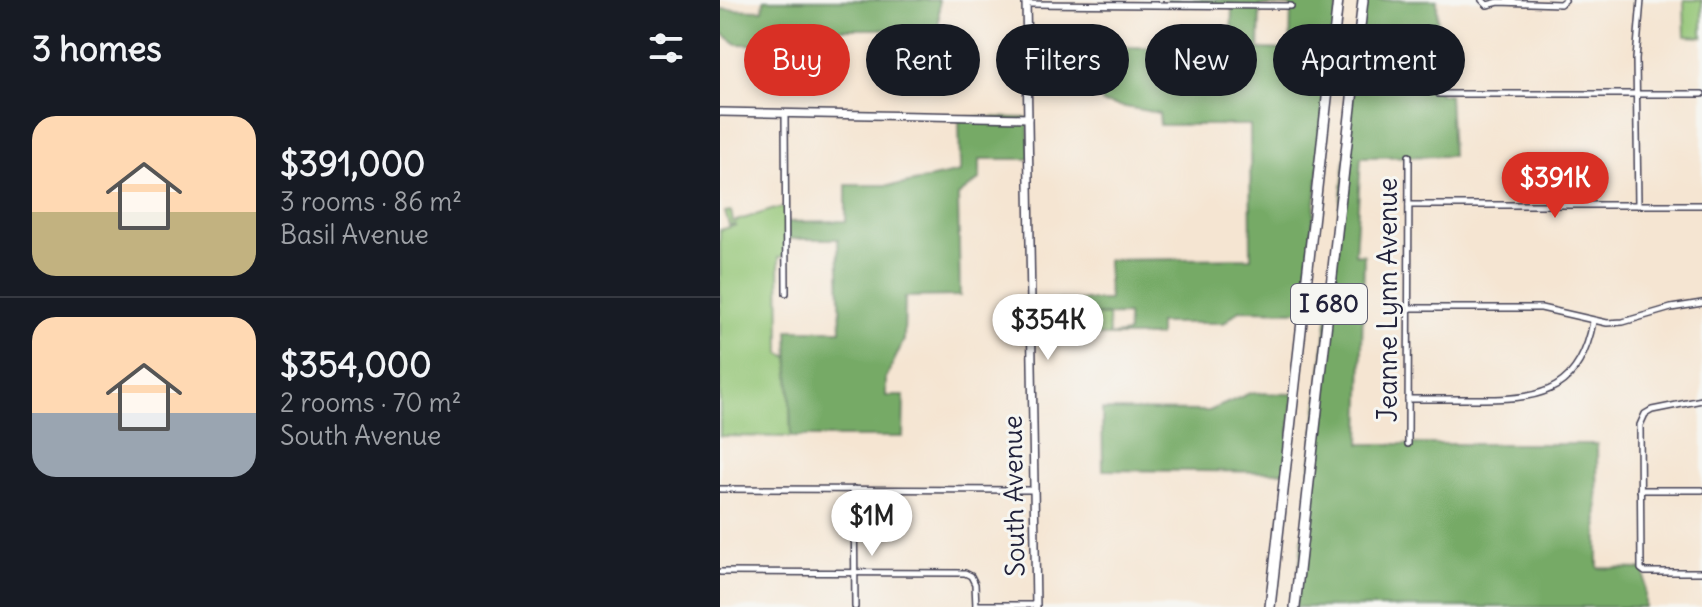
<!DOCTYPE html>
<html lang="en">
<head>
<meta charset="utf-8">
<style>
	:root { --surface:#171b24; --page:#20242c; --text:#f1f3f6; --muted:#9ea1a6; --line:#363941; --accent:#d93025 }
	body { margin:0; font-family:Delius,sans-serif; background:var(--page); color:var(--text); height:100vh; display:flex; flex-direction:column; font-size:30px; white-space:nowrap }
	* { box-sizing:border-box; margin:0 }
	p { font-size:26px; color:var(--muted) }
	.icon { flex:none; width:44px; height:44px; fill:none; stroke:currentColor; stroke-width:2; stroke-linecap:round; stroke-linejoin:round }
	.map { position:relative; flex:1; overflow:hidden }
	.side { display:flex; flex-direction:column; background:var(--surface); width:720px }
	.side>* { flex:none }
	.top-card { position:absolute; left:24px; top:24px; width:760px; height:72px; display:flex; gap:16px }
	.price { position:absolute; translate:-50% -68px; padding:0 18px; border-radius:28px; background:#fff; color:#222; font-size:26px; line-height:52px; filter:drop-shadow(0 2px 4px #0008) }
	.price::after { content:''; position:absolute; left:50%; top:48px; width:24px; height:18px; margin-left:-12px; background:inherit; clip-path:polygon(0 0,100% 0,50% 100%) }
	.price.on { background:var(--accent); color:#fff }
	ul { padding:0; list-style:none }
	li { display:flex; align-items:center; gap:24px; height:200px; padding:0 32px }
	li+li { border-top:2px solid var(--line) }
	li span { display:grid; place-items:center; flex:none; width:224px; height:160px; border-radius:24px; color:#555 }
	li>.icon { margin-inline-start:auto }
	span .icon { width:96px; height:96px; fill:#fffc; stroke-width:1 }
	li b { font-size:34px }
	h2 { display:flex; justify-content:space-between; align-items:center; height:96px; padding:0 32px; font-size:34px }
	.chip { padding:0 28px; border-radius:36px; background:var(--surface); box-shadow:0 4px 12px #0003; font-size:28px; line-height:72px }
	.chip.on { background:var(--accent); color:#fff }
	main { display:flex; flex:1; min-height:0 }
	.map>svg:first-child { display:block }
	.green { fill:#93c575; stroke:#5a7458; stroke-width:2 }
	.forest { fill:#76aa66; stroke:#4c6650; stroke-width:2; fill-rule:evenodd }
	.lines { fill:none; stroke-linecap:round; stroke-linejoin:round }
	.street-casing { stroke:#423f52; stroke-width:8 }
	.secondary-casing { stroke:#423f52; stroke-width:10 }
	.highway-casing { stroke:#423f52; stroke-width:12 }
	.street { stroke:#fff; stroke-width:5 }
	.secondary { stroke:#fff; stroke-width:7 }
	.highway { stroke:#fff; stroke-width:9 }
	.labels { text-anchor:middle; stroke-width:6; stroke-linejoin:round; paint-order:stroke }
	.shield { fill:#f6f6f2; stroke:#626272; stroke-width:2 }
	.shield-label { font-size:24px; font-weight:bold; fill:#22223b }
	.street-label { font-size:26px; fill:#22223b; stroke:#f6f6f2 }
</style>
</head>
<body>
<main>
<section class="side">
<h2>3 homes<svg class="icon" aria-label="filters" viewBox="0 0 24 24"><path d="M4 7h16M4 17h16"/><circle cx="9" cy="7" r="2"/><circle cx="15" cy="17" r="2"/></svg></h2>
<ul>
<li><span style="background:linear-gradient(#ffd9b3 60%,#c2b280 0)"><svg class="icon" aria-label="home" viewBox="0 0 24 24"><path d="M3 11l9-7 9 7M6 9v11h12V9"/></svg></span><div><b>$391,000</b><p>3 rooms · 86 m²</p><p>Basil Avenue</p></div></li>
<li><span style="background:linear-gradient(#ffd9b3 60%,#9aa5b1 0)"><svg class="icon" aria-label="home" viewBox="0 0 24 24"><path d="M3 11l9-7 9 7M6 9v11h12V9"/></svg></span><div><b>$354,000</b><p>2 rooms · 70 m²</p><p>South Avenue</p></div></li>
</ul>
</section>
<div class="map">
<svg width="982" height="607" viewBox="0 0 982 607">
	<rect width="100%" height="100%" fill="#f6f6f2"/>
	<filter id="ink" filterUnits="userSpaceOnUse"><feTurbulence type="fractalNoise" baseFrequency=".0125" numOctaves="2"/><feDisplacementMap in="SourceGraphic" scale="16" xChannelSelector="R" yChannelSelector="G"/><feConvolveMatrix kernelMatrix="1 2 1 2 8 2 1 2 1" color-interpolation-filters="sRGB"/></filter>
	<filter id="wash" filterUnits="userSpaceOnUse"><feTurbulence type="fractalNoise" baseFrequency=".006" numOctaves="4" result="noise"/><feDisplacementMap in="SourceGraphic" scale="32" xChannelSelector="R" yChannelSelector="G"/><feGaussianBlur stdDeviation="1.8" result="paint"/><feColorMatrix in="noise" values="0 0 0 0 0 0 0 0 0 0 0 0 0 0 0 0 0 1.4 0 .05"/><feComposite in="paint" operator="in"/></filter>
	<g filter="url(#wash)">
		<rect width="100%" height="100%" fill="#f5e5d2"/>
		<!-- green -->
		<g class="green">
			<path d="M964 0H982V37L965 36Z"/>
			<path d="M58 208H65L66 256 59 257 60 353 69 357 71 437 0 436V230L17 225H9L5 212 11 211 13 222Z"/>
			<path d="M311 316H388L389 336H312Z"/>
		</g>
		<!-- forest -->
		<g class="forest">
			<path d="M44 0H219V59L173 60 172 29H60L59 45 17 44 0 32V9L43 10Z"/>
			<path d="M447 0H618L583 311 519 310 504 323H439V336H389L408 333 407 315 311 316V300H389L387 260 531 258 530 125H440L439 113 382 103V47L511 48 512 5H447ZM540 6H571L570 50 539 49Z"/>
			<path d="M643 0H717L719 94H729L732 156 641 157 635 254 644 255 640 444H877L878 568 921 569 925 572V607H575Z"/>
			<path d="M239 117 308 118 310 159H260V179L238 196 240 296 185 297 184 340 166 378V396H184L183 437H71L68 330H121L118 239H65V222L126 221V185H180L240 172Z"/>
			<path d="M530 393 574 394 565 472 383 470 382 410 489 411Z"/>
		</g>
	</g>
	<g filter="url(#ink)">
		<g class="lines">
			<defs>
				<g id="street">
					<path d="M762 0 767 5 779 2 840 4 845 0"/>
					<path d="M307 4 571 6"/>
					<path d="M719 94H982"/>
					<path d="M65 113 66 293"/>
					<path d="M689 205H982"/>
					<path d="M918 205 916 59 921 0"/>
					<path d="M688 308H821L887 323 903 322 951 308 982 303"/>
					<path d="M688 399C713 399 738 399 764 399 825 399 860 389 873 322"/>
					<path d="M982 400 932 410 925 414 920 425 921 569 925 572H982"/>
					<path d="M688 444 689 156"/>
					<path d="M0 489 314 490"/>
					<path d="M134 489 135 607"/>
					<path d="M920 490H982"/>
					<path d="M0 572 245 573 251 576 255 584 256 607"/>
					<path d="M256 605H316"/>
				</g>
				<g id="secondary">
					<path d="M306 0 316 607"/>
					<path d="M0 112 308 118"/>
				</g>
				<g id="highway">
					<path d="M550 607 618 0"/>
					<path d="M575 607 643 0"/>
				</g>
			</defs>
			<!-- street casing -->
			<use href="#street" class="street-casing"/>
			<!-- secondary casing -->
			<use href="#secondary" class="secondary-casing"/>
			<!-- highway casing -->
			<use href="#highway" class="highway-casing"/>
			<!-- street -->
			<use href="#street" class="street"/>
			<!-- secondary -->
			<use href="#secondary" class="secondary"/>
			<!-- highway -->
			<use href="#highway" class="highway"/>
		</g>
	</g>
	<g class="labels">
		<!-- shield labels -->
		<rect class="shield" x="571" y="284" width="76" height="40" rx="6"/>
		<g class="shield-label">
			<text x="609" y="312">I 680</text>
		</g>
		<!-- street labels -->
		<g class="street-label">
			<text transform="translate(668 300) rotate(-90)" y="9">Jeanne Lynn Avenue</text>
			<text transform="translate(294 496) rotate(-91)" y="9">South Avenue</text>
		</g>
	</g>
</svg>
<b class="price on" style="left:835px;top:220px">$391K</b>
<b class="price" style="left:328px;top:362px">$354K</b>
<b class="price" style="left:152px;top:558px">$1M</b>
<div class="top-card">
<a class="chip on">Buy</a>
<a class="chip">Rent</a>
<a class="chip">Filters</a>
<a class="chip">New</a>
<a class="chip">Apartment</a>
</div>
</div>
</main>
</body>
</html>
